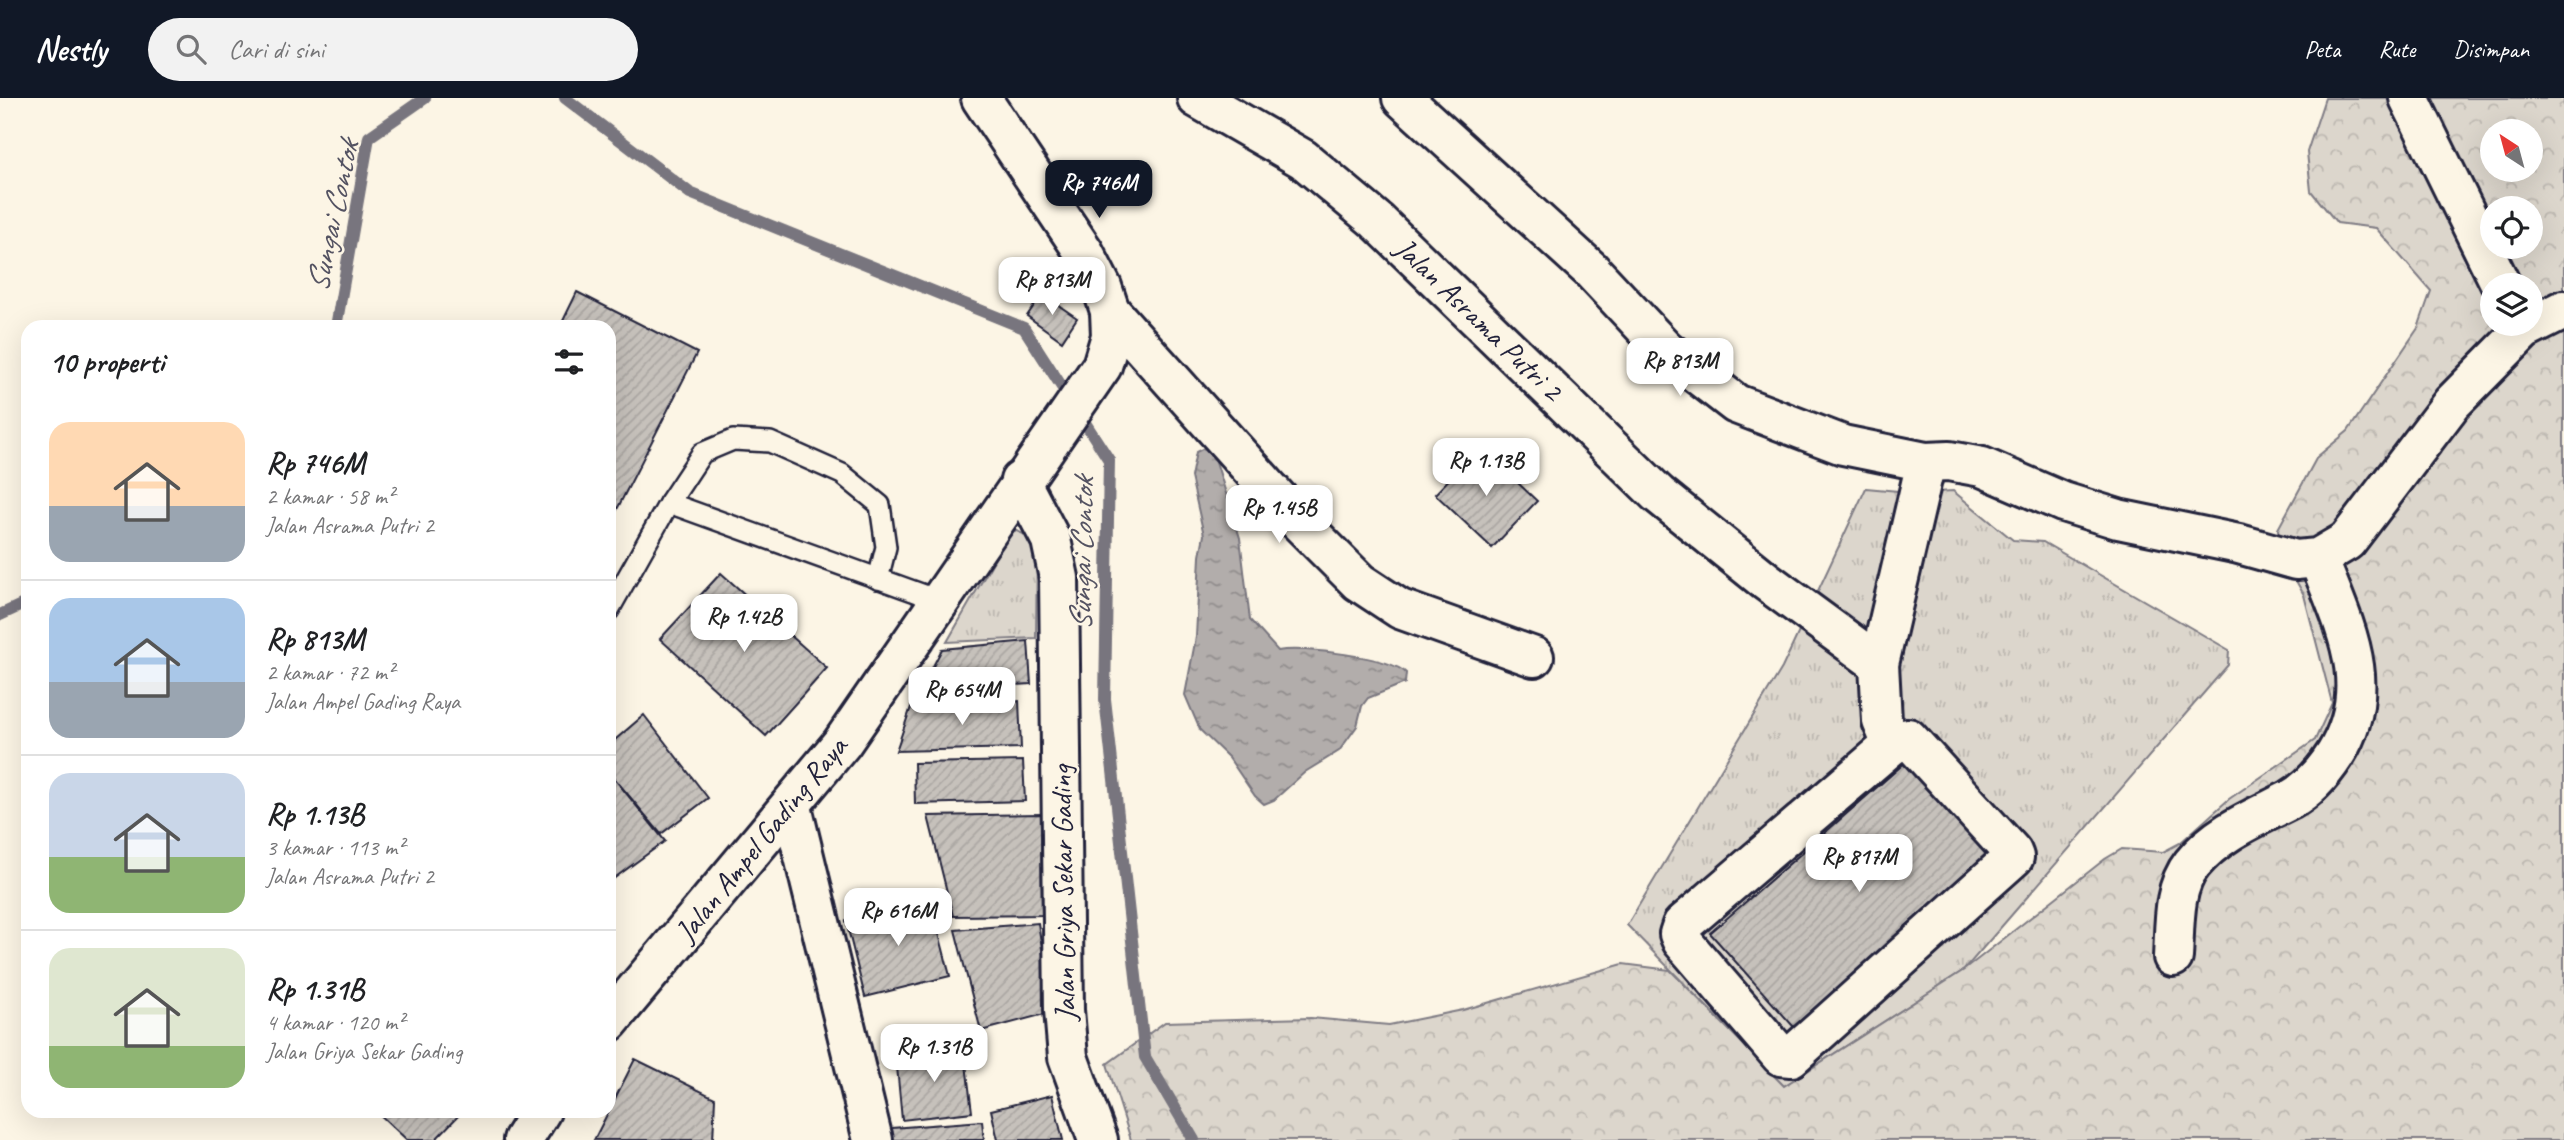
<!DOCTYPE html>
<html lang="id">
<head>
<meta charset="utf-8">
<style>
	:root { --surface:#fff; --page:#f2f2f2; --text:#202124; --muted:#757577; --line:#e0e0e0; --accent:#111827 }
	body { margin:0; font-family:Caveat,sans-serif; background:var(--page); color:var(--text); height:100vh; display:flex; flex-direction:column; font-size:26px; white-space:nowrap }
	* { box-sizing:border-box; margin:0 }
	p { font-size:23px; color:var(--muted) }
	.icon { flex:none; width:38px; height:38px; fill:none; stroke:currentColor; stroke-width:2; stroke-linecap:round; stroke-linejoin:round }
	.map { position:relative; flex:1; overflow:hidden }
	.drawer { position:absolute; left:21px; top:222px; width:595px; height:798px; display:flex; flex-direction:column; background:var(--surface); border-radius:21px; box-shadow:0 7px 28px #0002 }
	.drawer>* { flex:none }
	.needle { width:46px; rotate:324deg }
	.buttons { position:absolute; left:2480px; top:21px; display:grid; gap:14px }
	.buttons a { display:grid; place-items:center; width:63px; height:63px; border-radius:50%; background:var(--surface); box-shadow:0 7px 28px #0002; font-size:35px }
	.price { position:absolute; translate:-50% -60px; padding:0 16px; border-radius:14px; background:#fff; color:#222; font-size:23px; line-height:46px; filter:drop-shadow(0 2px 4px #0008) }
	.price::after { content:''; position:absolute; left:50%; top:42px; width:21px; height:16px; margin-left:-10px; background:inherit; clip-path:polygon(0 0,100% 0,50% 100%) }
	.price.on { background:var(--accent); color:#fff }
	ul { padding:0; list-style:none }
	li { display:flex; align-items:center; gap:21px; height:175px; padding:0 28px }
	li+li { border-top:2px solid var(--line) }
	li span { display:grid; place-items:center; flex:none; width:196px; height:140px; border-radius:21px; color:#555 }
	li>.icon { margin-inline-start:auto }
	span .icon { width:84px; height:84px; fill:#fffc; stroke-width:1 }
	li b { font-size:30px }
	h2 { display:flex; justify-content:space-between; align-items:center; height:84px; padding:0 28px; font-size:30px }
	header { display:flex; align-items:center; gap:42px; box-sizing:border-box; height:98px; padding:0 35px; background:var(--accent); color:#fff }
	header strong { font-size:33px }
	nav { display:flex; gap:38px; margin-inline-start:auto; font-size:24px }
	.search { width:490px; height:63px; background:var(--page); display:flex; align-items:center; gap:18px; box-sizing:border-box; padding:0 24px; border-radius:38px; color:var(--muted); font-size:26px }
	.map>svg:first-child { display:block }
	.grass { fill:url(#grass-tufts); stroke:#7f7c84; stroke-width:2 }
	.forest { fill:url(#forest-crowns); stroke:#7f7c84; stroke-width:2; fill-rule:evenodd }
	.water { fill:url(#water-ripples); stroke:#78757e; stroke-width:2 }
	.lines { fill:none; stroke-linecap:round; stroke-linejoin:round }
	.stream { stroke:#78757e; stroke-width:12 }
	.building { fill:url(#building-hatch); stroke:#22223b; stroke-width:2 }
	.service-casing { stroke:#22223b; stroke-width:24 }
	.minor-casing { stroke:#22223b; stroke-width:44 }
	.secondary-casing { stroke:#22223b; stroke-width:44 }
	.service { stroke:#fcf5e5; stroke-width:19 }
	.minor { stroke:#fcf5e5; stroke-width:38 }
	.secondary { stroke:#fcf5e5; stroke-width:38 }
	.labels { text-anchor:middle; stroke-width:5; stroke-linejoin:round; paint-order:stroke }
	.street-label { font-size:30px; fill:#22223b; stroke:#fcf5e5 }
	.water-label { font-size:32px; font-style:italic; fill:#545362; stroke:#fcf5e5 }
</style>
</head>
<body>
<header>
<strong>Nestly</strong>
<div class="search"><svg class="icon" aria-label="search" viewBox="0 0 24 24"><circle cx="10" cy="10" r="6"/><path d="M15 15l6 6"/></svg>Cari di sini</div>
<nav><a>Peta</a><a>Rute</a><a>Disimpan</a></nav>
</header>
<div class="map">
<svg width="2564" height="1042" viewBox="0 0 2564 1042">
	<defs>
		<pattern id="grass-tufts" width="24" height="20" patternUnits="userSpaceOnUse" patternTransform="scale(1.75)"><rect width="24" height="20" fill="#dcd6cc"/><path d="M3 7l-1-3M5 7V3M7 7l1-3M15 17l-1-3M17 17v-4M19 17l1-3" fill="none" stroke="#bcb7b0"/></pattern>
		<pattern id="forest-crowns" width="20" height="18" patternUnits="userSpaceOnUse" patternTransform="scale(1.75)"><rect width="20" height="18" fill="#dcd6cc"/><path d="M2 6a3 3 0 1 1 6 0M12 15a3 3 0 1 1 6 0" fill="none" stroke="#bcb7b0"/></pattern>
		<pattern id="water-ripples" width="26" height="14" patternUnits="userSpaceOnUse" patternTransform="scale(1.75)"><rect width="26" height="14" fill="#b2adab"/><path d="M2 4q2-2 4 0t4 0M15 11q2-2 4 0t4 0" fill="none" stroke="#908c8c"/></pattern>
		<pattern id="building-hatch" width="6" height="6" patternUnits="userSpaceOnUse" patternTransform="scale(1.75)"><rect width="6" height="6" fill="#c6c1bb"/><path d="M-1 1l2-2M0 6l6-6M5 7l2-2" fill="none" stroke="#aaa6a2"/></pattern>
	</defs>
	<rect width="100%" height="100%" fill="#fcf5e5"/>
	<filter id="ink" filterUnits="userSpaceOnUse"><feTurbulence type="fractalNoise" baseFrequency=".0143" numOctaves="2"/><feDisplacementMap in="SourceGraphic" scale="14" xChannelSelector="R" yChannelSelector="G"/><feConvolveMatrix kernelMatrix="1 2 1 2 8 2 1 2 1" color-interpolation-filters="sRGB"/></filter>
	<g filter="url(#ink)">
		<!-- grass -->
		<g class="grass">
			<path d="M1866 390 1920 395 1953 393 2013 442 2043 444 2229 552 2228 567 1964 872 1784 988 1627 827 1782 570Z"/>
			<path d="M1014 432 1026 437 1037 449 1036 540 947 544 1005 443Z"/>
		</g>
		<!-- forest -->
		<path class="forest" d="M2325 0H2564V1042H1131L1107 966 1165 924 1311 920 1389 927 1463 912 1623 866 1670 872 1784 988 1964 872 2105 761 2122 751 2163 754 2180 745 2229 701 2315 642 2332 605 2304 497 2295 481 2280 467 2278 431 2317 359 2348 333 2418 230 2431 193 2376 130 2337 125 2311 93 2307 54ZM2492 33H2530V72H2492ZM2492 110H2530V149H2492ZM2492 187H2530V226H2492Z"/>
		<!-- water -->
		<path class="water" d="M1204 350 1213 354 1240 440 1250 522 1278 553C1301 548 1391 559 1406 575L1405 585 1368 600 1362 608 1357 628 1339 653 1305 674 1274 702 1264 706 1255 698 1229 660 1200 632 1185 597 1196 539 1200 458 1204 437 1191 379 1196 354Z"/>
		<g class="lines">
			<!-- stream -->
			<g class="stream">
				<path d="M565 0 690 95 1024 230 1109 362 1105 601 1145 959 1194 1042"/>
				<path d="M336 229 369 39 425 0"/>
				<path d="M0 517 28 504"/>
			</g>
		</g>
		<!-- building -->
		<g class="building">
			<path d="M577 194 697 255 609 427V229H560Z"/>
			<path d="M1042 196 1077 220 1062 243 1027 218Z"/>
			<path d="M1480 349 1537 403 1492 450 1435 396Z"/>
			<path d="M721 475 827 570 766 638 660 541Z"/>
			<path d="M1028 543 1031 586 920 593 942 551Z"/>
			<path d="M1019 603 1021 650 896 653 911 609Z"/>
			<path d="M644 617 708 700 661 736 609 674V647Z"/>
			<path d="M1915 656 2008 758 1801 937 1710 835Z"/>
			<path d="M1023 663 1025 703 915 706 914 665Z"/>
			<path d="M609 674 665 743 609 784Z"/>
			<path d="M1041 716 1042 817 953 818 928 718Z"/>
			<path d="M930 801 950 878 865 899 846 823Z"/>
			<path d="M1038 825 1052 914 981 933 955 832Z"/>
			<path d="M964 950 972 1014 902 1022 896 958Z"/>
			<path d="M635 961 715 1000 713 1042H594Z"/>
			<path d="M1052 997 1063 1042H998L991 1012Z"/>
			<path d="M376 1013H463L435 1042H407Z"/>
			<path d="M982 1023 984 1042H893L892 1030Z"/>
		</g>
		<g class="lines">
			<defs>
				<g id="service">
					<path d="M669 405 702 355 733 342 770 344 842 376 880 407 886 449 878 481"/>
					<path d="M609 512 669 405 938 502"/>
				</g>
				<g id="minor">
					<path d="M1197 0 1303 61 1377 123 1658 396 1766 483 1879 566 1882 623 1892 647"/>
					<path d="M1402 0 1590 171 1666 252 1736 306 1843 347 1926 364 1879 566"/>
					<path d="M2409 0 2501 187"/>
					<path d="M1110 213 1298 423 1359 484 1400 511 1534 559"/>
					<path d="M1926 364 1949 363 1982 369 2063 404 2118 421 2239 446 2296 462 2318 460 2347 443 2452 305 2524 232 2564 212"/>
					<path d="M1020 383 1051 442 1059 480 1064 912 1068 959 1098 1042"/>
					<path d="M1908 640 2012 754 2014 759 1791 959 1781 958 1682 843 1679 836 1682 827 1892 647Z"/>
					<path d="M792 709 873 1042"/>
					<path d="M2173 859C2175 829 2172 791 2192 766 2218 734 2255 720 2290 702 2308 692 2324 674 2335 657 2378 589 2344 527 2318 460"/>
				</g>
				<g id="secondary">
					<path d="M609 924 842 645 1102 268 1111 238 1110 213 1102 189 1084 154 981 0"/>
					<path d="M523 1042 541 1013"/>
				</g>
			</defs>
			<!-- service casing -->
			<use href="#service" class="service-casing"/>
			<!-- minor casing -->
			<use href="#minor" class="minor-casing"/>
			<!-- secondary casing -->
			<use href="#secondary" class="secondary-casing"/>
			<!-- service -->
			<use href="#service" class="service"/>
			<!-- minor -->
			<use href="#minor" class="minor"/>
			<!-- secondary -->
			<use href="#secondary" class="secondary"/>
		</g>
	</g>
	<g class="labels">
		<!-- street labels -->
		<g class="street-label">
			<text transform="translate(1479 221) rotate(44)" y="10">Jalan Asrama Putri 2</text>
			<text transform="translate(761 741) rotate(-51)" y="10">Jalan Ampel Gading Raya</text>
			<text transform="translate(1063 795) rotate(-91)" y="10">Jalan Griya Sekar Gading</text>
		</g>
		<!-- water labels -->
		<g class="water-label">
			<text transform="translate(332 118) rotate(-78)" y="11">Sungai Contok</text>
			<text transform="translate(1081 456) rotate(-89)" y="11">Sungai Contok</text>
		</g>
	</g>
</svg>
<div class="buttons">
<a><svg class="needle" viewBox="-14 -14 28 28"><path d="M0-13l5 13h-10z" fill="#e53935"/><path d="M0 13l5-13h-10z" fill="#757577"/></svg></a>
<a><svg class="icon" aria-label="locate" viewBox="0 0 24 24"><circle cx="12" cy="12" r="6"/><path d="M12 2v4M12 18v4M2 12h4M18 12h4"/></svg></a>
<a><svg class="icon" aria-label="layers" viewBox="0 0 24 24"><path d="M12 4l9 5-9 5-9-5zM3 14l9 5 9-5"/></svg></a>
</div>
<b class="price on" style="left:1099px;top:122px">Rp 746M</b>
<b class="price" style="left:1052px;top:219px">Rp 813M</b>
<b class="price" style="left:1680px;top:300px">Rp 813M</b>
<b class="price" style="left:1486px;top:400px">Rp 1.13B</b>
<b class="price" style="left:1279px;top:447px">Rp 1.45B</b>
<b class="price" style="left:744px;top:556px">Rp 1.42B</b>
<b class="price" style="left:962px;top:629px">Rp 654M</b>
<b class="price" style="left:1859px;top:796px">Rp 817M</b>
<b class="price" style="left:898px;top:850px">Rp 616M</b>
<b class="price" style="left:934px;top:986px">Rp 1.31B</b>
<section class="drawer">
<h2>10 properti<svg class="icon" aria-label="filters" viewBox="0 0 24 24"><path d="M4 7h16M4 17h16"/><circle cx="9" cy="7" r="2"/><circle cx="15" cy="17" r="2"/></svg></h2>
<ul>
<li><span style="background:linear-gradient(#ffd9b3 60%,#9aa5b1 0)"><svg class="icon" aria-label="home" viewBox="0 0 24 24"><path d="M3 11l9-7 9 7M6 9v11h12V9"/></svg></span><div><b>Rp 746M</b><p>2 kamar · 58 m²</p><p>Jalan Asrama Putri 2</p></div></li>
<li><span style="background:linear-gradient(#a9c7e8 60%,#9aa5b1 0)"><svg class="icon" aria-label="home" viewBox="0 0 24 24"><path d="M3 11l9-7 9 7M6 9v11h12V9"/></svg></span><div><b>Rp 813M</b><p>2 kamar · 72 m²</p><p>Jalan Ampel Gading Raya</p></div></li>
<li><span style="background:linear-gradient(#c9d6e8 60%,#8fb573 0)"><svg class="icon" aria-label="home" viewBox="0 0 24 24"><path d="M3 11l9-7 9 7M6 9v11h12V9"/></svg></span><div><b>Rp 1.13B</b><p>3 kamar · 113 m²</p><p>Jalan Asrama Putri 2</p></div></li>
<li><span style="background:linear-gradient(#dfe7d0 70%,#8fb573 0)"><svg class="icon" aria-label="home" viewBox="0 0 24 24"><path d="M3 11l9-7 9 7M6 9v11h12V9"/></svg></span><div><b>Rp 1.31B</b><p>4 kamar · 120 m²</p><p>Jalan Griya Sekar Gading</p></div></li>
</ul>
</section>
</div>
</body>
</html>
